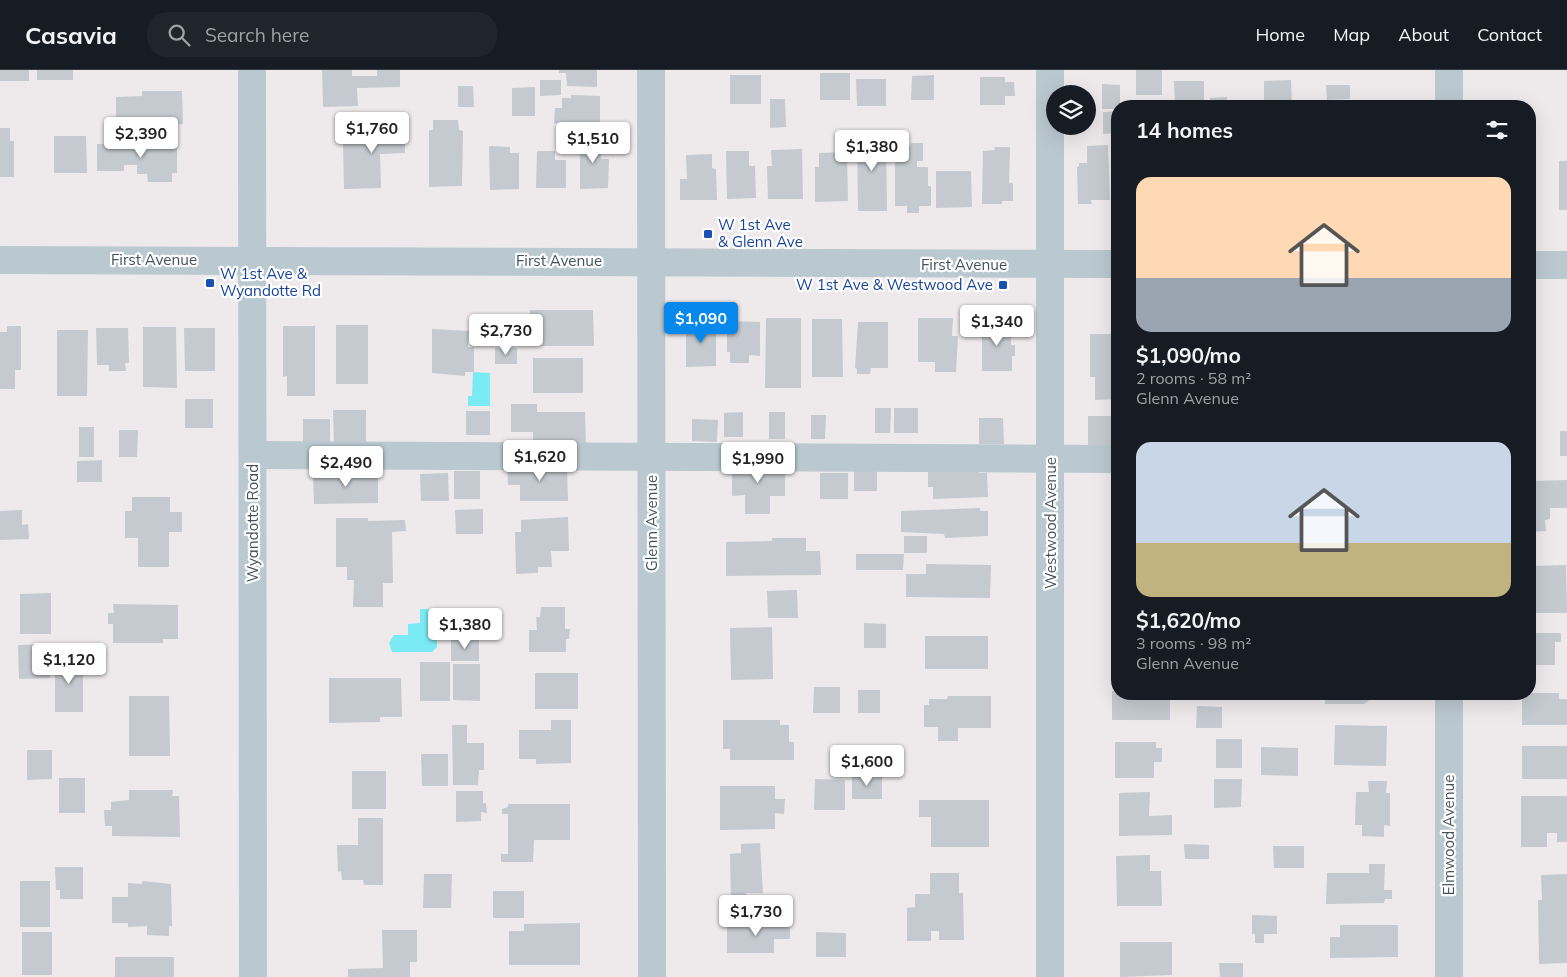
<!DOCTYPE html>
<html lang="en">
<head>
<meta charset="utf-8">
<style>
	:root { --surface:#171b24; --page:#20242c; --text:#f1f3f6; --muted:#9ea1a6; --line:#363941; --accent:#0688ed }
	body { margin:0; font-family:Mulish,sans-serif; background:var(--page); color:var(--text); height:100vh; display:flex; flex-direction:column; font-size:19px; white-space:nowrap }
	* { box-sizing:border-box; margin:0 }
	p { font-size:16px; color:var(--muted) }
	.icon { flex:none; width:28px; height:28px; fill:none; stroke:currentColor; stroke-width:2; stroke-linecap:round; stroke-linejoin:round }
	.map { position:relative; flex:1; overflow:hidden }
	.panel { position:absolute; left:1111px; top:30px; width:425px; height:600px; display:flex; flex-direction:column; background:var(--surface); border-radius:20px; box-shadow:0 5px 20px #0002 }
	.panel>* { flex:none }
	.buttons { position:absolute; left:1046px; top:15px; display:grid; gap:10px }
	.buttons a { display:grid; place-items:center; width:50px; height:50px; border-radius:50%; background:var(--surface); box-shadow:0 5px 20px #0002; font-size:25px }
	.price { position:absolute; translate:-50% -42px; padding:0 11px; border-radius:5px; background:#fff; color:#222; font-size:16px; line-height:32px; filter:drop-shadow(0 1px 2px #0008) }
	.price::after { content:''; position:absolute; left:50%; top:30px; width:15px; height:11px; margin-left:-8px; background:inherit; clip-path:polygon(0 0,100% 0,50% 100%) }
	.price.selected { background:var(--accent); color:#fff }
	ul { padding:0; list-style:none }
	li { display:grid; align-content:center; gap:10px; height:265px; padding:0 25px }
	li span { display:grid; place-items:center; height:155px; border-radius:15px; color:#555 }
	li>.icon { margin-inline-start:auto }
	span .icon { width:90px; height:90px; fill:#fffc; stroke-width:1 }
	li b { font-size:21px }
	h2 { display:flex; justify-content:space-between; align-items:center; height:60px; padding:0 25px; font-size:21px }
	header { display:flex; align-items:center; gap:30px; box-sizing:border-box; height:70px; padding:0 25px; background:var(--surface); border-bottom:1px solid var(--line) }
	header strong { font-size:24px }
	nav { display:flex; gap:28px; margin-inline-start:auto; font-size:18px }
	.search { width:350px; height:45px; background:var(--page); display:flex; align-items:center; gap:12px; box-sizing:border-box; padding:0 18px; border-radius:20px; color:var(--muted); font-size:19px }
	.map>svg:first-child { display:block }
	.water { fill:#7aebf5 }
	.building { fill:#c4cacf }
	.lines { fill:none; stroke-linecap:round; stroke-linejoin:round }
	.minor { stroke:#bac8d0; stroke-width:28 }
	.transit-dot { fill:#1a4fb4; stroke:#fff; stroke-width:2 }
	.labels { text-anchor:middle; stroke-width:4.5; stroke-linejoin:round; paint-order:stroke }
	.transit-label { font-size:15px; fill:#164399; stroke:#fff; text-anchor:start }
	.street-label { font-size:15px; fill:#42525a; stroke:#fff }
</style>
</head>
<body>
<header>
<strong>Casavia</strong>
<div class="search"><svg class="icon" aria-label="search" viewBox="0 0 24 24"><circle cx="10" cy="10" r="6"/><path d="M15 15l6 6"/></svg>Search here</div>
<nav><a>Home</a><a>Map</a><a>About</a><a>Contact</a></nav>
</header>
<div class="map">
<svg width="1567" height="907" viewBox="0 0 1567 907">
	<rect width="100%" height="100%" fill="#eeeaeb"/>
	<!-- water -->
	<g class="water">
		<path d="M473 302 490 303V336H468V326H472Z"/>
		<path d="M420 539H437V577L432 582H392L389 573 394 565H408V554L420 553Z"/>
	</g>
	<!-- building -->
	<g class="building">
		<rect x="0" y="0" width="29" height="11"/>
		<rect x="37" y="0" width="36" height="10"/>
		<path d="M322 0H352V6H377V0H400V17L357 18 358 36 323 37Z"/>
		<path d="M559 0H597V17L567 16 566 3H559Z"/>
		<rect x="1136" y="0" width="26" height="25"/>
		<rect x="820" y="3" width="30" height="27"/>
		<rect x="730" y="5" width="31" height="29"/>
		<path d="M934 5V30H911L912 6Z"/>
		<path d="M980 7H1005V12H1014L1015 26H1005V35H980Z"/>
		<path d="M856 9H886V36H857Z"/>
		<path d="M540 10H561V25L540 26Z"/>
		<path d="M1291 10 1292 36H1264V11Z"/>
		<path d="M1174 11H1204V36H1175Z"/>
		<path d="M1102 14 1120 15V36L1118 39H1102Z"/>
		<path d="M1326 15H1350V29L1327 30Z"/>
		<path d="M458 16H473L474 37H458Z"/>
		<path d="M535 17V46H512V18Z"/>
		<path d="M142 21H182L183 54 141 55 142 51H116V27L142 26Z"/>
		<path d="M571 25 600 26V55L554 53 555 38H562V28H571Z"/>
		<path d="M1227 27V36H1210V28Z"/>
		<path d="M770 29H785L786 57 770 58Z"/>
		<path d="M1118 41V63L1103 64V42Z"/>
		<path d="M433 50H458L459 60 463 61 462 116 429 117V60H433Z"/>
		<path d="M362 52H405V83L380 84 381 118 344 119 343 73H362Z"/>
		<path d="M0 58H10V71H14V107H0Z"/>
		<path d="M857 63H886L887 141H858Z"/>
		<path d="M54 66H86L87 103H54Z"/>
		<path d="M580 66H601V89H609L608 118 580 119Z"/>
		<path d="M139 72H177V103H172V112H148L147 104H137V95H124V101H97V74H139Z"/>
		<path d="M911 73H923V91H917V97H928V116H931V136H919V143H907V136H895V76L911 75Z"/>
		<path d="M1108 75 1110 130H1091L1092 134H1078L1077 97 1079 96V93H1087V76Z"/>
		<path d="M489 76 510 77V83H519V119L490 120Z"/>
		<path d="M994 77H1010L1009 113H1013V131H1002V134H982L983 81 995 80Z"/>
		<path d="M802 79 803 129H768L767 96H772L771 80Z"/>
		<path d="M537 81H555V90H566V118H536Z"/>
		<path d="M726 81H749V96H755L756 128 727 129Z"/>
		<path d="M847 82 848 131 815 132V97H819V83Z"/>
		<path d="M712 84V98L716 99 717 130H680V109H687L686 85Z"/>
		<rect x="1559" y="91" width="8" height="49"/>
		<path d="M936 101H971L972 137 936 138Z"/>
		<path d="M530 240H593L594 276H530Z"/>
		<path d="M766 248H801V318H765Z"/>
		<path d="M918 248H953L952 266H958L956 302H935V292H918Z"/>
		<path d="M812 249H842L843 307H812Z"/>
		<path d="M495 251H513V275H494Z"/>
		<path d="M727 251 760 252V286L749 285V293H730V282H727Z"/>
		<path d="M986 251H1011V275H1015V286H1012V301H982V258H986Z"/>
		<path d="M686 252H716V296L686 297Z"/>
		<path d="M858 252H888V298H871L870 304H857V299L855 298Z"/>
		<rect x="336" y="255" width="32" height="59"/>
		<path d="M7 256H21V300H15V319H0V262H7Z"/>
		<path d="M283 256H315V326H287V306L283 307Z"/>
		<path d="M143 257H176L177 318 143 317Z"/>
		<path d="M96 258H128L129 293H125L126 301H109V295H97Z"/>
		<path d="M184 258H215V301H185Z"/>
		<path d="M432 259 469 261 468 277H474V302H465V306L432 303Z"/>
		<path d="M57 260H88L87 326H57Z"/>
		<path d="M1090 264H1118V329L1095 330V307H1090Z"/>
		<rect x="495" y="278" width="22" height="16"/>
		<rect x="533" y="288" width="50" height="35"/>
		<rect x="185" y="329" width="28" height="29"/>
		<path d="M511 334H537V342H585L586 377 533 376V362H511Z"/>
		<path d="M875 338H891L890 363H875Z"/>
		<rect x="894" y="338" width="24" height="25"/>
		<path d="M333 340H366V373H334Z"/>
		<rect x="466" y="341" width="24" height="24"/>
		<path d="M743 342V367H724V343Z"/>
		<rect x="769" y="342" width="16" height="27"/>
		<path d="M811 345H826L825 369H811Z"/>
		<rect x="1088" y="346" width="30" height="29"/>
		<path d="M979 348H1003L1004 374H979Z"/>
		<rect x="303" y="349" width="27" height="25"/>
		<path d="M692 349 718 350 717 372 692 371Z"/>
		<rect x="79" y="357" width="15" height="30"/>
		<path d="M119 360H138L137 387H119Z"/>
		<rect x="1560" y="361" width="7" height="25"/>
		<path d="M102 390V412H77V391Z"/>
		<path d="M785 391V426H770V444H745V425L732 426V403H727V395Z"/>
		<path d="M507 394 567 396 568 431H520V415H508Z"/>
		<rect x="854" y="396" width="23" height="25"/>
		<path d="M928 400H979V403H987L988 427 933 429V417H928Z"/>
		<rect x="454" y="401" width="26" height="28"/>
		<path d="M313 403H378V433L314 434Z"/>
		<path d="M448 403 449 431H421L420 404Z"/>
		<rect x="820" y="403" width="28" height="26"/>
		<path d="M1567 410V438H1550V449L1545 450 1546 461 1530 462V411Z"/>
		<path d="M132 427H170V442H182V462H169V497H138V468H125V441H132Z"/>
		<path d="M980 438V441H988V466L945 468 944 464 901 462V441Z"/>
		<path d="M483 439V464H456L455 440Z"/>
		<path d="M22 440V455L28 454 29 469 0 470V441Z"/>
		<path d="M568 447 569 481H551L552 497H538V503L516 504 515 462H521V450Z"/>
		<path d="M336 448H368V451L405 450 406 461 392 462 393 513H383V537H353L354 510H347V497H336Z"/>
		<rect x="904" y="466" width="23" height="17"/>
		<path d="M772 468H806V481H820L821 505 726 506V472L772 471Z"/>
		<path d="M856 484H904L903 500H856Z"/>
		<path d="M926 494 991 495 990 528 906 527V504H926Z"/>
		<path d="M1566 495 1567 543H1530V496Z"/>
		<path d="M797 520 798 548H768L767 521Z"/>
		<path d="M51 523V564H20V524Z"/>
		<path d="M113 534 178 535V569H163V573H113V554H108V543H114Z"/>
		<path d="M541 537H565V559H570L569 569H566V582H529V560H537L536 547H540Z"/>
		<path d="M864 553 886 554V578H864Z"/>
		<path d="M772 557 773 609 731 610 730 558Z"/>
		<rect x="1113" y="561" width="5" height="34"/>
		<path d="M1530 563H1561V572H1555V595H1530Z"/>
		<rect x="925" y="566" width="63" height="33"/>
		<rect x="451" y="570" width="28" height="21"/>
		<path d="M49 574 50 608 19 609 18 575Z"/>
		<rect x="55" y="587" width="28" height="55"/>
		<rect x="420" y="592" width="30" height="39"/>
		<path d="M453 594H480V631L453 630Z"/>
		<rect x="535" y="603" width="43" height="36"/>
		<path d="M329 608H401L402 647H380V652L329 653Z"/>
		<path d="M814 617H840V643H813Z"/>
		<rect x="858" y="620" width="22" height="23"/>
		<path d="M1112 621H1118V624H1170V650H1112Z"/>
		<path d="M1530 623H1559V629H1567V655H1522V624Z"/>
		<path d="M1325 624H1372L1371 629 1364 634H1325Z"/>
		<path d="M129 626H169L170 686H129Z"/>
		<path d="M948 626H991V658H958V671H938V657H924V635H929V629H947Z"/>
		<path d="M1197 636 1222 637V658H1196Z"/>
		<path d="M551 650H571V693L536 694V689H519V660H551Z"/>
		<path d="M723 650H780V655H789V672H794V690H730V679H723Z"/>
		<path d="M452 655H467V673H484V700H479L478 715H453Z"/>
		<path d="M1335 655 1387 656 1386 696 1334 695Z"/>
		<rect x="1216" y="669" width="26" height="29"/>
		<path d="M1115 672H1156V678H1162V692H1154V708H1115Z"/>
		<rect x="1522" y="676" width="45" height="33"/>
		<path d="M1261 677 1298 678V706L1261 705Z"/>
		<path d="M27 680H52V709L27 710Z"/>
		<path d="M421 684H448V716H422Z"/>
		<rect x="352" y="701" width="34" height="38"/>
		<rect x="852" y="706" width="30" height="23"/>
		<rect x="59" y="708" width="26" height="35"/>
		<path d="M815 709 845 710V740H814Z"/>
		<path d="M1214 709H1242L1241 737 1214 738Z"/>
		<path d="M1368 711H1387L1386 723H1390V756L1384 755V767L1362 766V755H1355L1356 722H1369Z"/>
		<path d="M720 716H775V729H785L784 744 775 743V759L720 760Z"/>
		<path d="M129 720H173L172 726H179L180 767 112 766V756H105L104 740H111V732L129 730Z"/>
		<path d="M456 721H483V733H486L487 743 481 742V751L456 752Z"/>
		<path d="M1150 722 1149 746 1172 745V765L1119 766V723Z"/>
		<path d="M1521 726H1567V772H1557V763H1547V777H1521Z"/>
		<path d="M919 730H989V777H931V747H919Z"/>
		<path d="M508 734H570V770H534L533 792H501V784H508V744H502V739L508 737Z"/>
		<path d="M358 748H383V815H364L363 810H342L341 801 338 802 337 775H358Z"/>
		<path d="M760 773 763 823H746V831H731L730 784 741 783V774Z"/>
		<path d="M1184 774 1209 775V789H1185Z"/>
		<path d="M1273 776H1304V798H1274Z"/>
		<path d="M1150 785V801H1161L1162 836H1117L1116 786Z"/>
		<path d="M1369 794H1385L1384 820H1392V829H1385L1384 833 1326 834 1327 803H1369Z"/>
		<path d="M55 797H83V829H60V820H56Z"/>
		<path d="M930 803H959V823H963L964 870H939V861H931V871H907V838L915 837V824H930Z"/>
		<path d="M424 804H452L451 838H423Z"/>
		<path d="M1567 804V893L1539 894 1538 830H1542L1541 805Z"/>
		<rect x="20" y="811" width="30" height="46"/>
		<path d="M142 811 171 814 172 856H169V866L147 865V856L128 857V853H112V827H128V813L142 814Z"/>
		<rect x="493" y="821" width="31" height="27"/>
		<path d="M1252 845 1277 846V864H1264V873H1255V864H1252Z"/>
		<path d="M790 852V869H774V883H727V853Z"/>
		<path d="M580 853V895H509V861H524V854Z"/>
		<path d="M1340 855H1398V887L1330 888V867H1340Z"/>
		<path d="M382 860H417V892H410V907H348V899L383 898Z"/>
		<rect x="22" y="862" width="30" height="43"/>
		<path d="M816 862 846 863V887H816Z"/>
		<path d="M1120 872H1172V905L1120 907Z"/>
		<rect x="115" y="887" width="59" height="20"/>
		<path d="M1219 893H1243V907H1220Z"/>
	</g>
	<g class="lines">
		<!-- minor -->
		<g class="minor">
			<path d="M252 0 253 907"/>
			<path d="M651 0 652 907"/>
			<path d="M1449 36V0"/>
			<path d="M0 190 1118 194"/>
			<path d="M1530 195H1567"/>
			<path d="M253 385 1118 389"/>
			<path d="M1050 907V0"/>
			<path d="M1449 907V624"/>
		</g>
	</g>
	<!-- markers -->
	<g class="transit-dot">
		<rect x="703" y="159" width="10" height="10" rx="2.5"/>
		<rect x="205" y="208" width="10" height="10" rx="2.5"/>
		<rect x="998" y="210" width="10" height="10" rx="2.5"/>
	</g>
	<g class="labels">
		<!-- transit labels -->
		<g class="transit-label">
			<text x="718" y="160">W 1st Ave<tspan x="718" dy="17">&amp; Glenn Ave</tspan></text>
			<text x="220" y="209">W 1st Ave &amp;<tspan x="220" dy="17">Wyandotte Rd</tspan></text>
			<text x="993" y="220" text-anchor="end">W 1st Ave &amp; Westwood Ave</text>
		</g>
		<!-- street labels -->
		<g class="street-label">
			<text x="154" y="195">First Avenue</text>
			<text x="559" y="196">First Avenue</text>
			<text x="964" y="200">First Avenue</text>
			<text transform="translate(253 453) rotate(-90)" y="5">Wyandotte Road</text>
			<text transform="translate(652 453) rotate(-90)" y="5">Glenn Avenue</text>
			<text transform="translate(1051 453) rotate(-90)" y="5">Westwood Avenue</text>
			<text transform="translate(1449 765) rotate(-90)" y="5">Elmwood Avenue</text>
		</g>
	</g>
</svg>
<div class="buttons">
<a><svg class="icon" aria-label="layers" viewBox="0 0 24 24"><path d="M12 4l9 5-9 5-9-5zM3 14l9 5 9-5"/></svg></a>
</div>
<b class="price" style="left:372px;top:84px">$1,760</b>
<b class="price" style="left:141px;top:89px">$2,390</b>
<b class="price" style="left:593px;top:94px">$1,510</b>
<b class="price" style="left:872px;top:102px">$1,380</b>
<b class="price selected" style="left:701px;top:274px">$1,090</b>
<b class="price" style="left:997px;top:277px">$1,340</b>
<b class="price" style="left:506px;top:286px">$2,730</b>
<b class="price" style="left:540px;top:412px">$1,620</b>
<b class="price" style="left:758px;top:414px">$1,990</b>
<b class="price" style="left:346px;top:418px">$2,490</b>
<b class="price" style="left:465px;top:580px">$1,380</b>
<b class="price" style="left:69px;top:615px">$1,120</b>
<b class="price" style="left:867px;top:717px">$1,600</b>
<b class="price" style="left:756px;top:867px">$1,730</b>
<section class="panel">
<h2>14 homes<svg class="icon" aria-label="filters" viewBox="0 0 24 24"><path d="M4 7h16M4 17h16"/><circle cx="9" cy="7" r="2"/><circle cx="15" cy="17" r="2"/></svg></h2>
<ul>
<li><span style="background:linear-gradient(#ffd9b3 65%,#9aa5b1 0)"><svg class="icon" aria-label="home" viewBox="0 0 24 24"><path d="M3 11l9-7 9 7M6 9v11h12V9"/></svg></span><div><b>$1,090/mo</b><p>2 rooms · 58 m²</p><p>Glenn Avenue</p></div></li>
<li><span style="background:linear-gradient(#c9d6e8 65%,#c2b280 0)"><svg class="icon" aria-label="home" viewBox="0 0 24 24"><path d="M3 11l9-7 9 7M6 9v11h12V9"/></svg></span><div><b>$1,620/mo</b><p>3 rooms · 98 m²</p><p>Glenn Avenue</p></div></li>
</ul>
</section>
</div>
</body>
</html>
